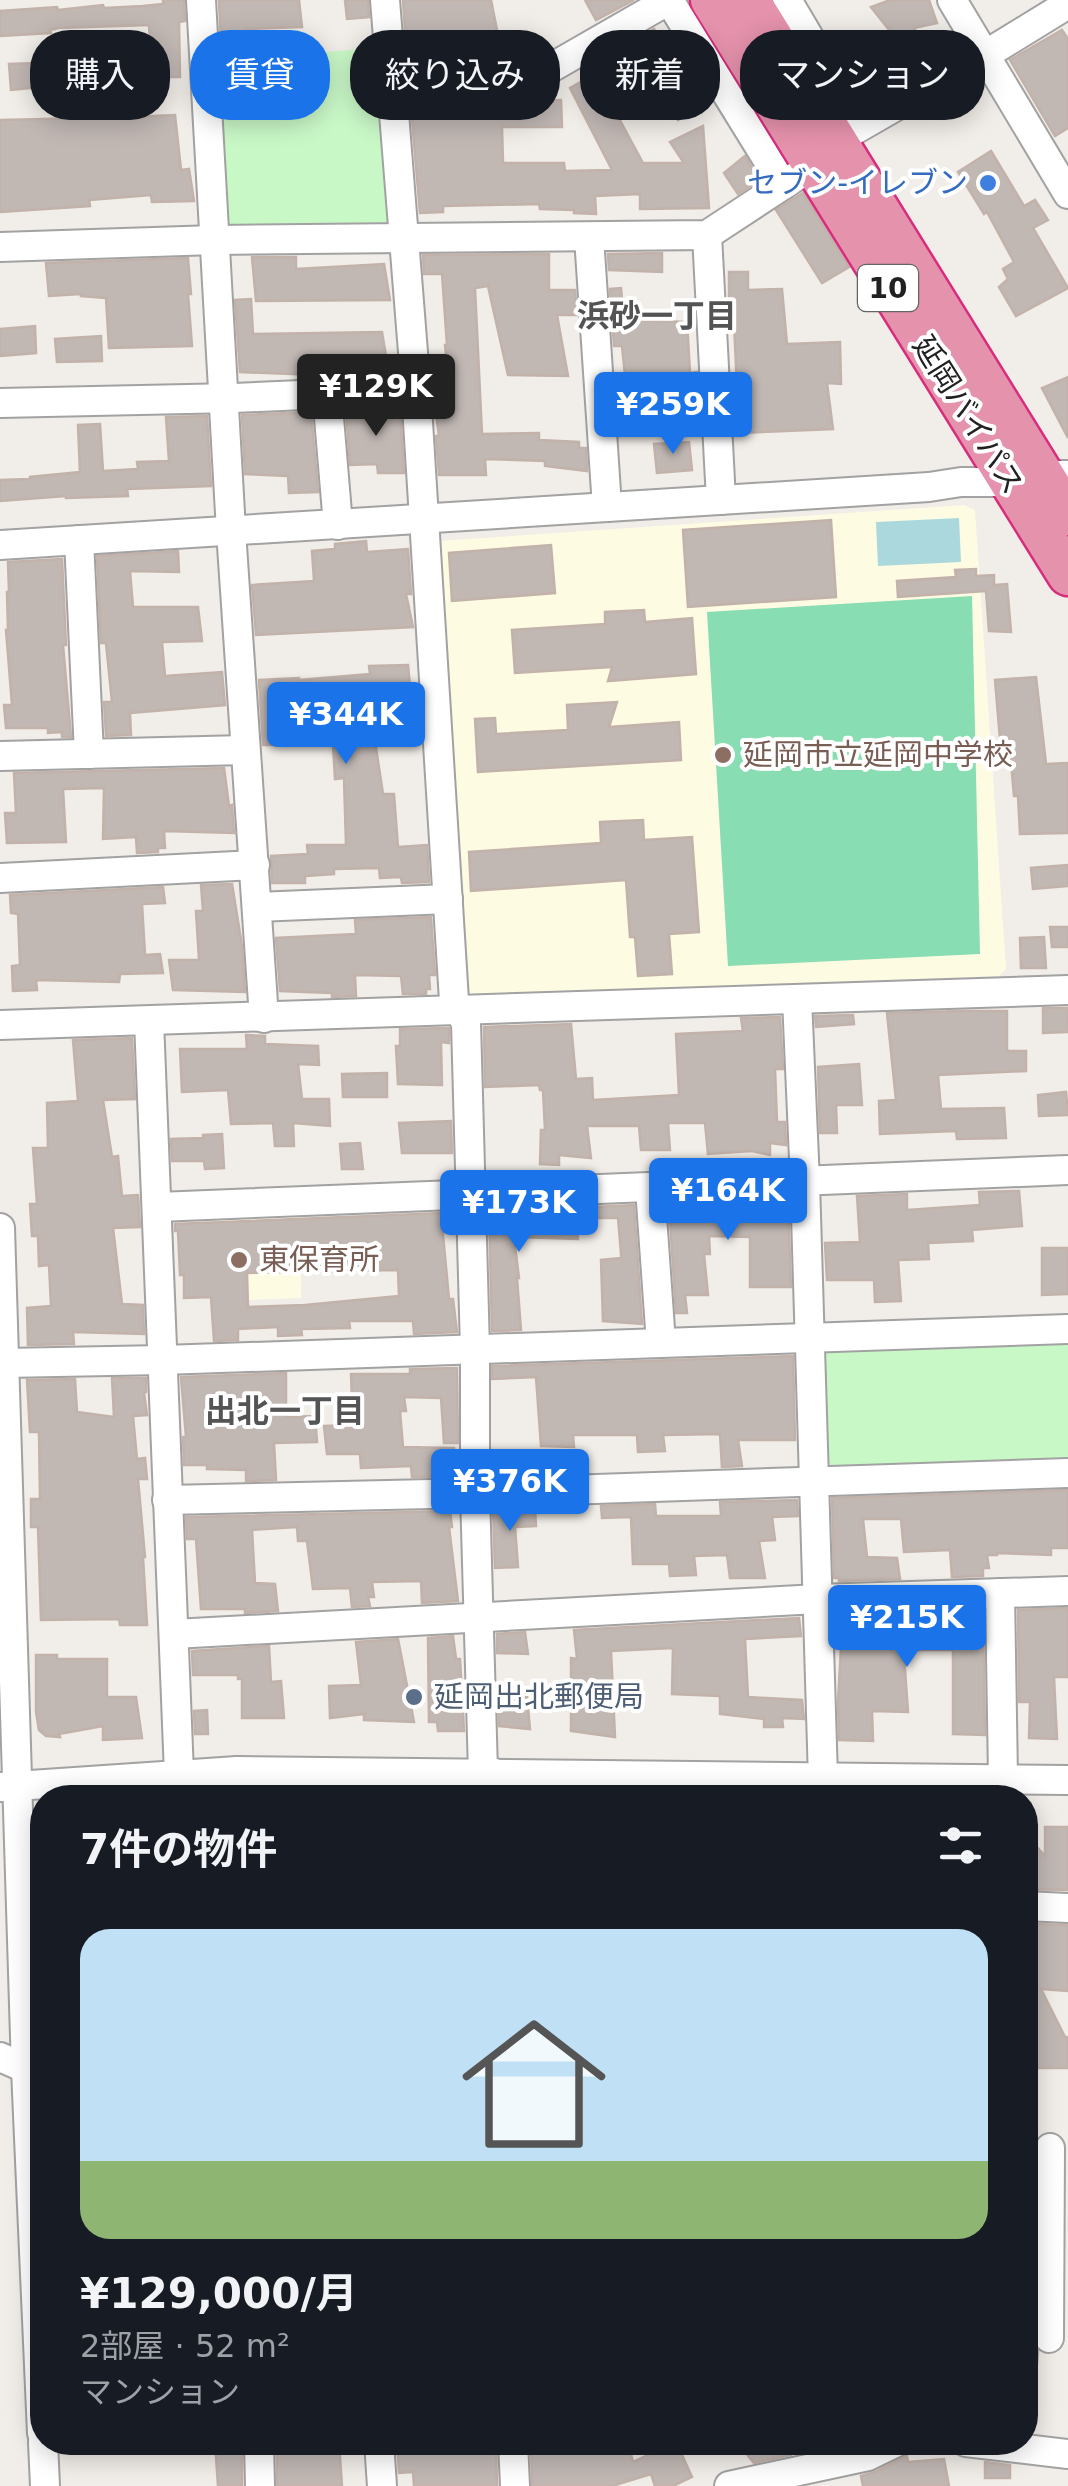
<!DOCTYPE html>
<html lang="ja">
<head>
<meta charset="utf-8">
<style>
	:root { --surface:#171b24; --page:#242831; --text:#f1f3f6; --muted:#9ea1a6; --line:#363941; --accent:#1a73e8 }
	body { margin:0; font-family:"DejaVu Sans","Noto Sans JP",sans-serif; background:var(--page); color:var(--text); height:100vh; display:flex; flex-direction:column; font-size:38px; white-space:nowrap }
	* { box-sizing:border-box; margin:0 }
	p { font-size:32px; color:var(--muted) }
	.icon { flex:none; width:55px; height:55px; fill:none; stroke:currentColor; stroke-width:2; stroke-linecap:round; stroke-linejoin:round }
	.map { position:relative; flex:1; overflow:hidden }
	.drawer { position:absolute; left:30px; top:1785px; width:1008px; height:670px; display:flex; flex-direction:column; background:var(--surface); border-radius:40px; box-shadow:0 5px 25px #0003 }
	.drawer>* { flex:none }
	.banner { position:absolute; left:30px; top:30px; width:1010px; height:90px; display:flex; gap:20px }
	.price { position:absolute; translate:-50% -85px; padding:0 22px; border-radius:10px; background:var(--accent); color:#fff; font-size:32px; line-height:65px; filter:drop-shadow(0 2px 5px #0008) }
	.price::after { content:''; position:absolute; left:50%; top:60px; width:30px; height:22px; margin-left:-15px; background:inherit; clip-path:polygon(0 0,100% 0,50% 100%) }
	.price.current { background:#222; color:#fff }
	ul { padding:0; list-style:none }
	li { display:grid; align-content:center; gap:20px; height:530px; padding:0 50px }
	li+li { border-top:2px solid var(--line) }
	li span { display:grid; place-items:center; height:310px; border-radius:30px; color:#555 }
	li>.icon { margin-inline-start:auto }
	span .icon { width:180px; height:180px; fill:#fffc; stroke-width:1 }
	li b { font-size:42px }
	h2 { display:flex; justify-content:space-between; align-items:center; height:120px; padding:0 50px; font-size:42px }
	.chip { padding:0 35px; border-radius:40px; background:var(--surface); box-shadow:0 5px 25px #0003; font-size:35px; line-height:90px }
	.chip.current { background:var(--accent); color:#fff }
	.map>svg:first-child { display:block }
	.education { fill:#fefbe3 }
	.park { fill:#c9f8c7 }
	.pitch { fill:#88ddb2 }
	.water { fill:#aad8dd }
	.building { fill:#c1b8b4; stroke:#c2b2aa; stroke-width:2.5; fill-rule:evenodd }
	.lines { fill:none; stroke-linecap:round; stroke-linejoin:round }
	.minor-casing { stroke:#a2a2a2; stroke-width:32 }
	.highway-casing { stroke:#d72d7c; stroke-width:45 }
	.minor { stroke:#fff; stroke-width:28 }
	.highway { stroke:#e592ac; stroke-width:40 }
	.shop-dot { fill:#3f7fe0; stroke:#fff; stroke-width:4 }
	.education-dot { fill:#8d6e63; stroke:#fff; stroke-width:4 }
	.service-dot { fill:#5c6f8a; stroke:#fff; stroke-width:4 }
	.labels { text-anchor:middle; stroke-width:8; stroke-linejoin:round; paint-order:stroke }
	.shield { fill:#fff; stroke:#646464; stroke-width:2.5 }
	.shield-label { font-size:28px; font-weight:bold; fill:#212121 }
	.shop-label { font-size:30px; fill:#366cbe; stroke:#fff; text-anchor:end }
	.street-label { font-size:30px; fill:#212121; stroke:#fff }
	.education-label { font-size:30px; fill:#785e54; stroke:#fff; text-anchor:start }
	.service-label { font-size:30px; fill:#4e5e75; stroke:#fff; text-anchor:start }
	.neighbourhood-label { font-size:32px; font-weight:bold; fill:#545454; stroke:#fff }
</style>
</head>
<body>
<div class="map">
<svg width="1068" height="2486" viewBox="0 0 1068 2486">
	<rect width="100%" height="100%" fill="#f1ede8"/>
	<!-- education -->
	<g class="education">
		<path d="M964 505 975 510 1006 969 999 976 470 995 439 541Z"/>
		<path d="M302 1208 301 1298 218 1301 215 1212Z"/>
	</g>
	<!-- park -->
	<g class="park">
		<path d="M376 48 395 222 387 229 228 235 211 61Z"/>
		<path d="M1068 1337V1464L820 1468 815 1345Z"/>
	</g>
	<!-- pitch -->
	<path class="pitch" d="M972 596 980 954 728 966 707 612Z"/>
	<!-- water -->
	<path class="water" d="M959 518 961 562 878 566 876 522Z"/>
	<!-- building -->
	<g class="building">
		<path d="M163 0H184L185 21 179 22 180 77H126L129 117 175 115 181 170 189 169 194 201 152 202 151 195 89 200 90 206 0 212V120L87 118 83 83 11 90 9 64 151 59 149 25 59 28 50 30 51 33 0 36V11L57 7 58 10 103 5 104 8 143 6 163 4Z"/>
		<path d="M219 0H299L302 27 247 29 248 41 221 43Z"/>
		<path d="M345 0H368L369 17 347 19Z"/>
		<path d="M403 0H491L498 35 445 41 447 63 407 61Z"/>
		<path d="M585 0H634L596 20Z"/>
		<path d="M890 0H929L937 23 914 28 929 53 912 64 911 61 878 75 865 58 897 40 871 7Z"/>
		<path d="M654 29 681 75 691 69 711 101 678 120 669 105 651 113 618 62 638 50 633 41Z"/>
		<path d="M1062 30 1068 39V128L1055 136 1010 60Z"/>
		<path d="M595 74 643 163H684L670 142 703 126 709 208 640 209V194L595 196 596 214 574 213V210L540 209 539 204 443 206V212L420 213 410 96 522 101 561 100 562 127H502L503 163H564L565 171 612 170 570 88Z"/>
		<path d="M991 151 1024 206 1035 200 1048 220 1033 228 1068 288 1016 316 999 287 1008 279 1003 269 1014 262 987 212 984 214 958 172Z"/>
		<path d="M745 156 759 180 738 194 724 173Z"/>
		<path d="M803 193 849 267 822 283 776 210Z"/>
		<path d="M662 253V272L609 270 608 254Z"/>
		<path d="M549 254V290H575L577 315H557L568 376 508 375 488 286 475 288 482 434 539 433V440L579 442V448H586L587 471 545 466V461L485 459 486 475H439L436 436H439L435 407 452 406 445 345H447L442 274H424L423 255Z"/>
		<path d="M252 257H296V269L384 264 390 300 256 301Z"/>
		<path d="M188 258 191 294H188L192 346 109 348 106 298 81 296V294L49 296 46 263Z"/>
		<path d="M729 272H748V290L782 289 787 344 840 342 841 384 827 383 833 429 739 433 733 299H729Z"/>
		<path d="M621 288 624 320 687 322 690 373 697 372 699 409 629 414 622 346H614L610 289Z"/>
		<path d="M251 299 253 334 382 332 389 374 341 376 240 372 235 300Z"/>
		<path d="M35 326 36 353 0 356V329Z"/>
		<path d="M101 336 102 361 57 362 55 339Z"/>
		<path d="M1068 377V438L1042 388Z"/>
		<path d="M400 408 404 473H378L377 464 350 465 346 411Z"/>
		<path d="M311 412 318 492 289 493 288 476 245 474 242 415Z"/>
		<path d="M207 416 211 486 127 489 128 496 66 498V496L0 501V480L30 479V477L80 472 78 425 100 424 103 471 138 469 137 462 169 461 166 417Z"/>
		<path d="M689 442 692 470 657 473 654 444Z"/>
		<path d="M831 520 836 597 688 607 683 530Z"/>
		<path d="M366 541 367 552 408 549 411 594H406L413 627 256 635 252 585 314 581 312 551 335 549V544Z"/>
		<path d="M551 545 555 593 452 601 449 553Z"/>
		<path d="M178 551 179 572 130 571 133 607H198L202 641 162 642 165 676 222 672 225 705 130 713 131 735 106 736 104 702H112L106 643H101L97 556Z"/>
		<path d="M62 559 66 645H63L71 737H62V732L48 733V728H6L4 705H12L6 630H8L7 592H9L8 562Z"/>
		<path d="M976 569V576L994 575V585L1007 584 1011 632 989 631 986 591 898 597 897 581 956 577 955 570Z"/>
		<path d="M644 610 645 622 692 618 696 674 608 681 612 667 515 673 512 630 605 624V612Z"/>
		<path d="M408 665 413 718 372 721 383 794H394L398 847 427 845 429 882 402 883 401 877 380 878 379 868 334 869V874L305 876V883H272L271 856 308 854 307 845H346L344 778 335 779 333 745H263L259 680 299 678V680L370 674 369 666Z"/>
		<path d="M1036 677 1046 764 1068 763V833L1020 834 1018 796H1014L1009 739H1000L995 680Z"/>
		<path d="M617 702 609 727 679 722 681 760 478 772 475 719 495 718 496 734 568 730 567 705Z"/>
		<path d="M224 768 229 806 232 805 234 833 164 831 165 848H158V852L137 853 136 837 103 839 104 788 63 789 66 842 7 843 5 813H16L14 773Z"/>
		<path d="M643 820 644 840 692 837 699 932 669 934 672 974 638 976 635 937H630L626 880 471 891 469 852 601 843 600 822Z"/>
		<path d="M1068 865V886L1033 889 1031 868Z"/>
		<path d="M232 884 242 946 245 992 173 990 169 960H199L196 911H203L201 885Z"/>
		<path d="M163 887 165 903 142 904 145 955 160 954 163 973 120 974 119 982 36 980 37 990 13 991 12 966 20 965 18 914 11 913 10 895Z"/>
		<path d="M431 917 435 975H429L430 989H426V994H403L401 976 355 975 356 996 332 997V993L280 991 276 938 356 934 355 920Z"/>
		<path d="M1050 927H1068V947H1052Z"/>
		<path d="M1044 937 1046 968H1021L1020 938Z"/>
		<path d="M1043 1008H1068V1032L1043 1033Z"/>
		<path d="M964 1011H1007V1051H1026V1071L938 1075 941 1109 1004 1108 1006 1138 957 1139 956 1131 880 1134 879 1101 896 1100 887 1013Z"/>
		<path d="M853 1015 854 1024 816 1027 815 1016Z"/>
		<path d="M780 1017 783 1069H775L777 1122H785L786 1145 770 1143V1155L752 1151 708 1154 705 1123H668L670 1150H641L639 1126H587L591 1158 559 1155V1165L540 1164 541 1130H545L543 1090H540L539 1085 485 1087 484 1027 571 1024 576 1079 592 1078 593 1100 679 1095 676 1034 743 1031 741 1018Z"/>
		<path d="M449 1028V1043L441 1042 442 1085 398 1084 396 1046H400V1029Z"/>
		<path d="M246 1035 265 1036V1044L318 1046 319 1065 298 1064 302 1099H329L330 1126 293 1123 294 1146H275L273 1123 231 1124 228 1090 182 1092 180 1049H247Z"/>
		<path d="M132 1038 135 1099 103 1100 112 1157 118 1156 122 1196 138 1195 140 1227 113 1228 122 1304 143 1305 144 1334 73 1332 74 1344 28 1345 27 1308 51 1306 49 1265 39 1266 38 1236H32L30 1204H37L33 1148H48L47 1103 78 1101 73 1040Z"/>
		<path d="M859 1064 862 1105H836L837 1133H820L818 1067Z"/>
		<path d="M387 1073V1097H343L342 1074Z"/>
		<path d="M1066 1092 1068 1115 1039 1116 1038 1095Z"/>
		<path d="M451 1121 452 1153H402L399 1123Z"/>
		<path d="M222 1134 224 1168 205 1169 204 1161H172L171 1139 203 1138V1135Z"/>
		<path d="M360 1143 363 1169H342L340 1144Z"/>
		<path d="M1019 1191 1022 1226 972 1230 973 1241 928 1243 929 1259 898 1260 901 1301 875 1302 874 1280H827L825 1243 860 1242 857 1196 907 1194V1210L980 1205 979 1192Z"/>
		<path d="M736 1201V1205L788 1204 791 1287H750V1237L709 1236 710 1254H704L708 1295H685L687 1313H676L669 1204Z"/>
		<path d="M634 1205 642 1324 603 1321 601 1260 621 1258V1253L618 1218H596L595 1207Z"/>
		<path d="M574 1208 578 1239 514 1237 519 1278H517L521 1330 492 1331 489 1211Z"/>
		<path d="M441 1213 449 1299H453L457 1332 414 1334 413 1321H349L350 1328 301 1329 302 1335 278 1336V1327L238 1329V1340L214 1341 211 1297 184 1298V1275H180L178 1231H175V1224ZM398 1270 399 1296 305 1305 248 1307 247 1273Z"/>
		<path d="M1042 1248H1068V1294L1042 1295Z"/>
		<path d="M793 1356 795 1440H738L742 1466 722 1467 720 1434 663 1435 665 1451 638 1452 637 1435H573L574 1447 541 1446 536 1377 492 1379V1366Z"/>
		<path d="M457 1368 458 1443H444L441 1398 404 1397 406 1411H400L403 1447 454 1448 456 1476 412 1477 411 1466 361 1468 360 1454H327L324 1426 353 1425 351 1374H410V1369Z"/>
		<path d="M286 1373V1417L315 1416 317 1442 274 1443 276 1480 246 1481V1470L207 1469V1465H184L183 1437H186L181 1377Z"/>
		<path d="M112 1378H146V1392L144 1393 147 1415 133 1416 137 1459 145 1458 147 1479H138L145 1557H143L147 1625H120L119 1619 41 1620 38 1527H31V1499H40L39 1432H30L27 1380 75 1379 77 1412 114 1417Z"/>
		<path d="M1068 1490V1548H1051V1555L997 1553V1555H987L989 1568H983V1576L952 1577 950 1550 904 1552 901 1519H863L867 1557 897 1558 900 1579 839 1581V1578H834L832 1498Z"/>
		<path d="M797 1500 798 1516 772 1517 775 1540 759 1541 765 1578H730L727 1555 694 1556 696 1575 670 1576 669 1564H633L631 1517 602 1518 601 1506 655 1504 656 1516H721L720 1502Z"/>
		<path d="M535 1508 536 1526 515 1527 518 1567 495 1568 493 1510Z"/>
		<path d="M450 1511 452 1527H449L458 1601 422 1603 421 1581 372 1582 374 1597H368L370 1606 352 1607 350 1588 313 1589 307 1541H298L297 1527 252 1530 255 1583 275 1584 278 1611 245 1613V1609H201L196 1539H187L186 1517Z"/>
		<path d="M1068 1608V1677H1054L1057 1739 1029 1738 1030 1702H1019L1018 1610Z"/>
		<path d="M983 1611 985 1735 953 1734V1650H908L909 1656H904L908 1712 872 1711 873 1741 839 1740 838 1701 841 1648 839 1616 890 1614 891 1626H948L947 1612Z"/>
		<path d="M799 1618 801 1636 745 1639 748 1697 802 1700 804 1719 782 1718 783 1727H764V1719L720 1714V1696L672 1694 673 1648 611 1651 615 1737 571 1731V1658L577 1659 574 1630Z"/>
		<path d="M525 1632 528 1654 497 1653V1634Z"/>
		<path d="M453 1636 456 1659H460L464 1731H438L437 1722H429L428 1638Z"/>
		<path d="M398 1639 414 1722 364 1720V1714L330 1718 329 1686 361 1685 356 1642Z"/>
		<path d="M269 1646 271 1682 281 1681 284 1718H242V1679H238V1675H193L192 1651Z"/>
		<path d="M36 1655H57V1659H107V1697H136L142 1738 103 1740V1726L59 1734 60 1737 46 1736 39 1730 36 1712Z"/>
		<path d="M498 1696 527 1697 530 1729 499 1726Z"/>
		<path d="M207 1710 208 1734H195L194 1711Z"/>
		<path d="M1045 1827H1068V1890L1025 1889V1834L1045 1856Z"/>
		<path d="M1034 1924 1068 1925V1991L1041 1989 1065 2037H1068V2068H1025V1956H1034Z"/>
		<path d="M1025 2227H1032V2338L1033 2346 1038 2351 1037 2364H1025Z"/>
		<path d="M215 2442H242V2486H218Z"/>
		<path d="M277 2442H339L342 2486H277Z"/>
		<path d="M397 2442H496L497 2486H414L413 2472 399 2473Z"/>
		<path d="M531 2442H628L633 2462 676 2442 692 2477 673 2486H655L651 2474 612 2486H532Z"/>
		<path d="M737 2442H799L791 2455 754 2463Z"/>
		<path d="M907 2456 908 2462 944 2459 949 2486H863L861 2476 875 2472Z"/>
		<path d="M985 2462 1010 2465V2478H985Z"/>
	</g>
	<g class="lines">
		<defs>
			<g id="minor">
				<path d="M201 0 231 531 264 1018"/>
				<path d="M385 0 416 390 454 1001 466 1023 475 1349V1493L483 1772"/>
				<path d="M669 0 783 185"/>
				<path d="M787 0 861 125"/>
				<path d="M952 0 1068 194"/>
				<path d="M391 78 523 84 669 0"/>
				<path d="M837 140 985 55 1068 4"/>
				<path d="M707 235 721 500"/>
				<path d="M589 237 607 507"/>
				<path d="M0 247 215 240 707 235 812 166"/>
				<path d="M327 394 338 525"/>
				<path d="M0 403 234 398 416 390"/>
				<path d="M79 540 89 754"/>
				<path d="M0 545 929 487 961 482H1010L1043 475H1068"/>
				<path d="M0 756 245 750"/>
				<path d="M0 878 255 865"/>
				<path d="M257 907 448 899"/>
				<path d="M797 999 805 1182 823 1779"/>
				<path d="M149 1021 179 1774"/>
				<path d="M0 1025 1068 990"/>
				<path d="M650 1188 661 1343"/>
				<path d="M158 1207 1068 1170"/>
				<path d="M0 1228 26 2069 42 2433"/>
				<path d="M0 1366 4 1363 163 1360 1068 1329"/>
				<path d="M167 1500 475 1493 1068 1473"/>
				<path d="M1000 1593 1003 1779"/>
				<path d="M174 1634 818 1599 1068 1591"/>
				<path d="M237 1771 238 1798"/>
				<path d="M492 1772 493 1798"/>
				<path d="M1 1787 237 1771 1068 1780"/>
				<path d="M1025 1906 1068 1908"/>
				<path d="M0 2057 41 2075"/>
				<path d="M1049 2338 1050 2148"/>
				<path d="M43 2442 45 2486"/>
				<path d="M259 2442 260 2486"/>
				<path d="M379 2442 382 2486"/>
				<path d="M513 2442 515 2486"/>
				<path d="M966 2442 1068 2454"/>
				<path d="M729 2486 868 2456 897 2442"/>
			</g>
			<g id="highway">
				<path d="M711 0 1068 575"/>
				<path d="M749 0 1068 515"/>
			</g>
		</defs>
		<!-- minor casing -->
		<use href="#minor" class="minor-casing"/>
		<!-- highway casing -->
		<use href="#highway" class="highway-casing"/>
		<!-- minor -->
		<use href="#minor" class="minor"/>
		<!-- highway -->
		<use href="#highway" class="highway"/>
	</g>
	<!-- markers -->
	<circle class="shop-dot" cx="988" cy="183" r="10"/>
	<g class="education-dot">
		<circle cx="723" cy="755" r="10"/>
		<circle cx="239" cy="1260" r="10"/>
	</g>
	<circle class="service-dot" cx="414" cy="1697" r="10"/>
	<g class="labels">
		<!-- shield labels -->
		<rect class="shield" x="858" y="265" width="60" height="46" rx="8"/>
		<g class="shield-label">
			<text x="888" y="298">10</text>
		</g>
		<!-- shop labels -->
		<g class="shop-label">
			<text x="968" y="193">セブン-イレブン</text>
		</g>
		<!-- street labels -->
		<g class="street-label">
			<text transform="translate(968 415) rotate(58)" y="10">延岡バイパス</text>
		</g>
		<!-- education labels -->
		<g class="education-label">
			<text x="743" y="765">延岡市立延岡中学校</text>
			<text x="259" y="1270">東保育所</text>
		</g>
		<!-- service labels -->
		<g class="service-label">
			<text x="434" y="1707">延岡出北郵便局</text>
		</g>
		<!-- neighbourhood labels -->
		<g class="neighbourhood-label">
			<text x="657" y="327">浜砂一丁目</text>
			<text x="285" y="1422">出北一丁目</text>
		</g>
	</g>
</svg>
<b class="price current" style="left:376px;top:439px">¥129K</b>
<b class="price" style="left:673px;top:457px">¥259K</b>
<b class="price" style="left:346px;top:767px">¥344K</b>
<b class="price" style="left:728px;top:1243px">¥164K</b>
<b class="price" style="left:519px;top:1255px">¥173K</b>
<b class="price" style="left:510px;top:1534px">¥376K</b>
<b class="price" style="left:907px;top:1670px">¥215K</b>
<div class="banner">
<a class="chip">購入</a>
<a class="chip current">賃貸</a>
<a class="chip">絞り込み</a>
<a class="chip">新着</a>
<a class="chip">マンション</a>
</div>
<section class="drawer">
<h2>7件の物件<svg class="icon" aria-label="filters" viewBox="0 0 24 24"><path d="M4 7h16M4 17h16"/><circle cx="9" cy="7" r="2"/><circle cx="15" cy="17" r="2"/></svg></h2>
<ul>
<li><span style="background:linear-gradient(#bfe0f5 75%,#8fb573 0)"><svg class="icon" aria-label="home" viewBox="0 0 24 24"><path d="M3 11l9-7 9 7M6 9v11h12V9"/></svg></span><div><b>¥129,000/月</b><p>2部屋 · 52 m²</p><p>マンション</p></div></li>
</ul>
</section>
</div>
</body>
</html>
